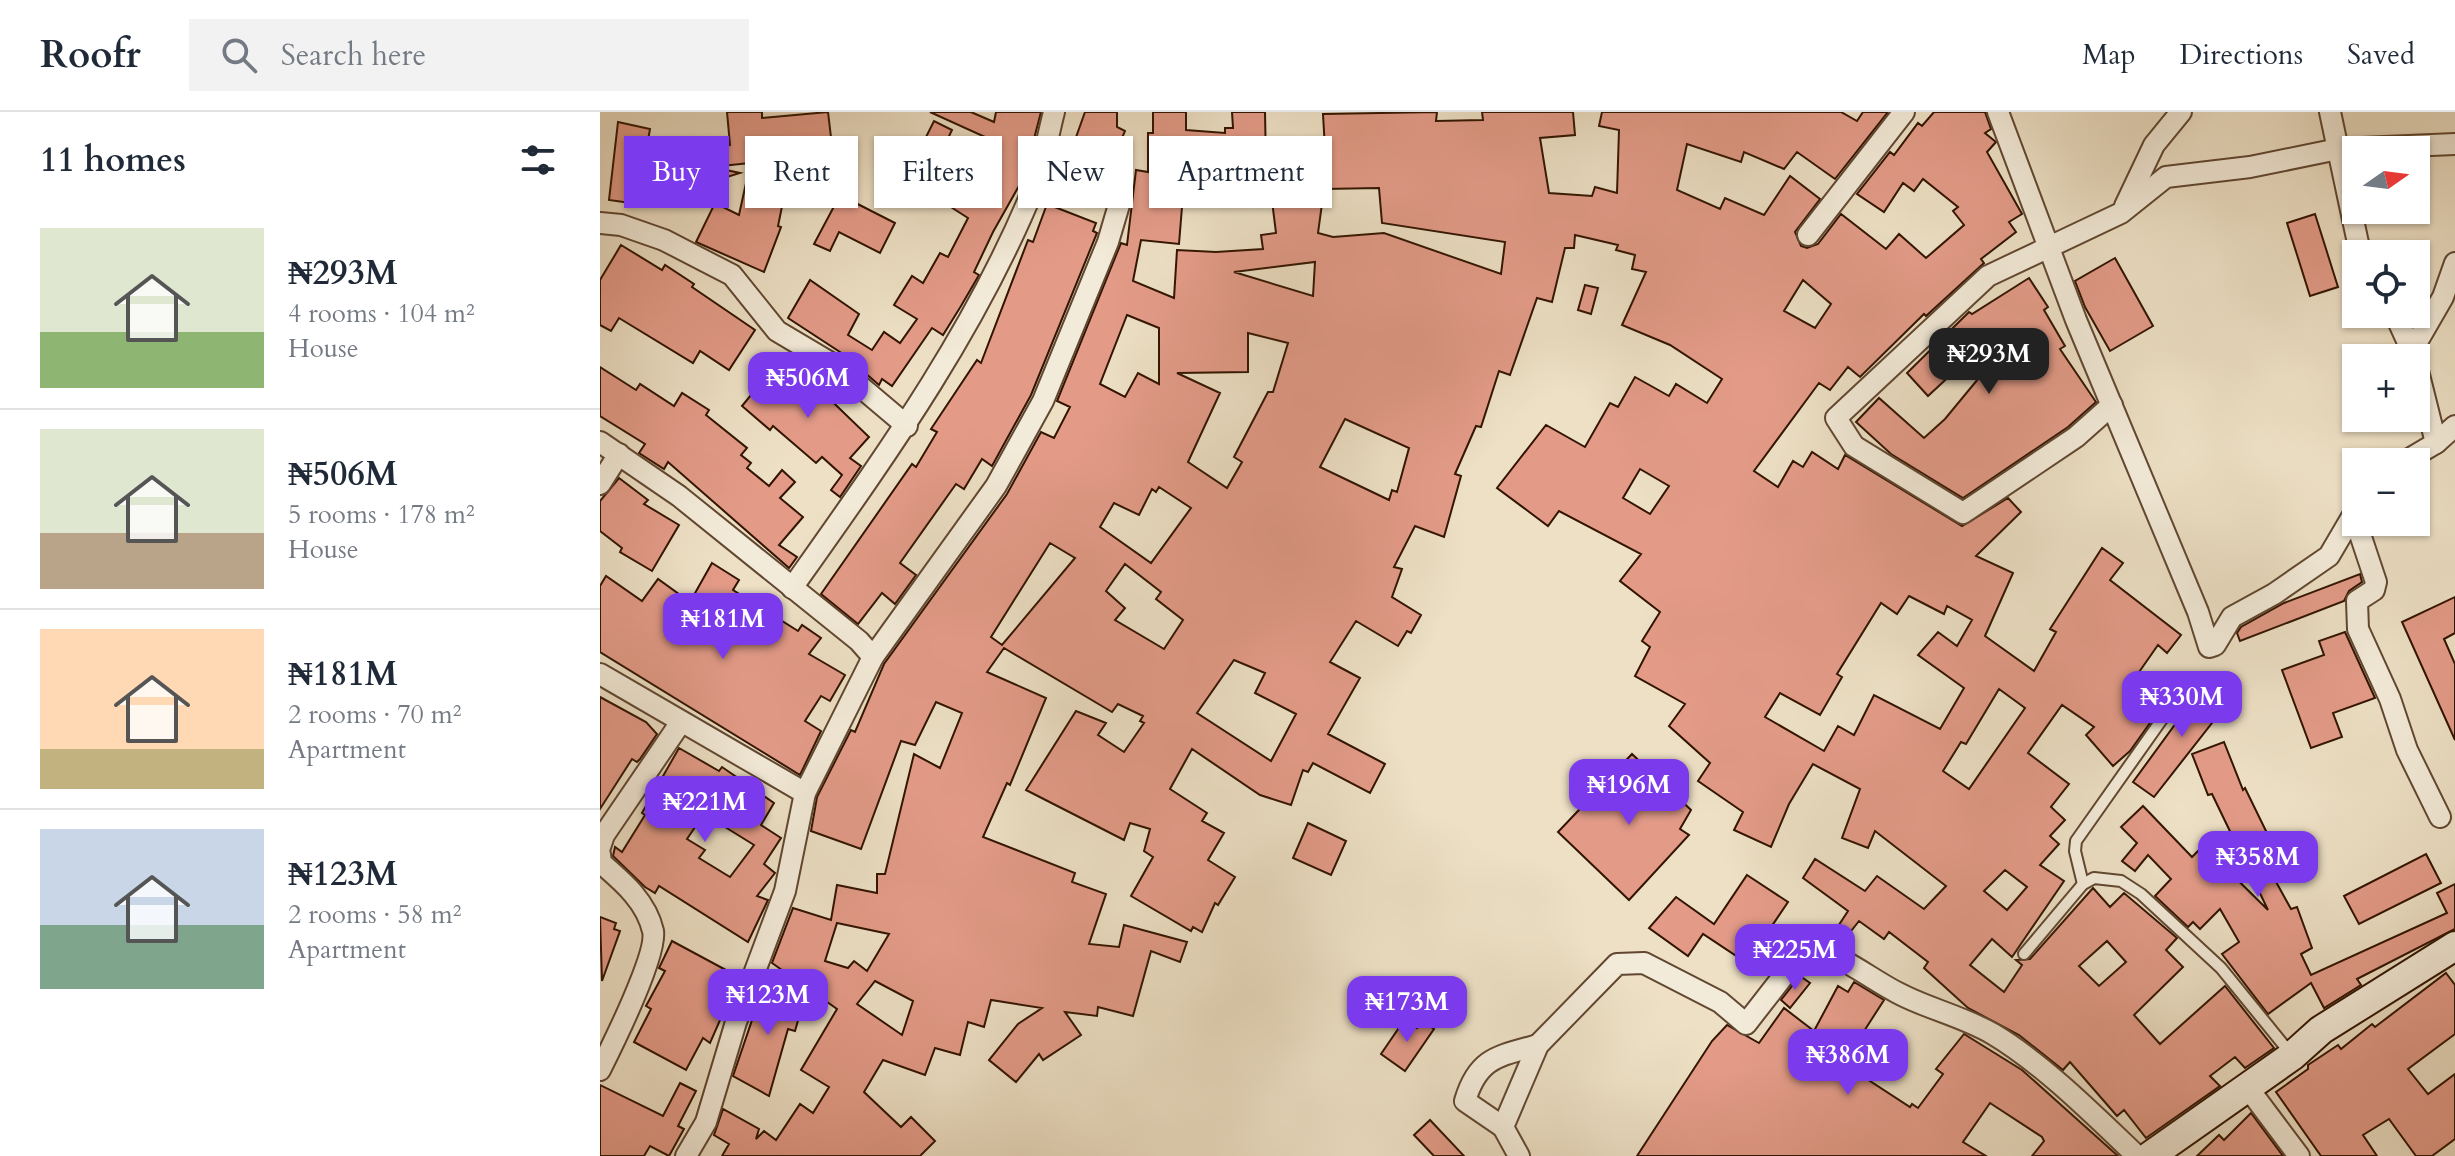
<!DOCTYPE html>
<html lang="en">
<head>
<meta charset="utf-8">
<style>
	:root { --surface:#fff; --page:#f2f2f3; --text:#1f2937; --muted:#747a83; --line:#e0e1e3; --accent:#7c3aed }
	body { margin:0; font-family:Cardo,serif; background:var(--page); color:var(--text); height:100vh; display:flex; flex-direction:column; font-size:30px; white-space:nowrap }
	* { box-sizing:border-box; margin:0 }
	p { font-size:26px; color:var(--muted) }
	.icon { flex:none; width:44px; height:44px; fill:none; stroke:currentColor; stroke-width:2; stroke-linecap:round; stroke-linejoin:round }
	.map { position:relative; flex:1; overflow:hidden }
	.drawer { display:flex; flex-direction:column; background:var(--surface); width:600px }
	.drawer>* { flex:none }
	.banner { position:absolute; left:24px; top:24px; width:760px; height:72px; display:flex; gap:16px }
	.needle { width:52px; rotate:76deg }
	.buttons { position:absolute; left:1742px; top:24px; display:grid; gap:16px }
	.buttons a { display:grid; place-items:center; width:88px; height:88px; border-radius:0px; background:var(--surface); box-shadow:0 2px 6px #0004; font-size:40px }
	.price { position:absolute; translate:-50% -68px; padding:0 18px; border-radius:16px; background:var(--accent); color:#fff; font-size:26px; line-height:52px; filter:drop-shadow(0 2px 4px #0008) }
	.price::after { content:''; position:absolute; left:50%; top:48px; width:24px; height:18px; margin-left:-12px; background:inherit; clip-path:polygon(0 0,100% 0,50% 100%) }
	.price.current { background:#222; color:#fff }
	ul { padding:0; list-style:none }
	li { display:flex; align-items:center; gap:24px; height:200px; padding:0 40px }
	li+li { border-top:2px solid var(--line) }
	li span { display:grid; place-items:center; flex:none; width:224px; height:160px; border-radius:0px; color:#555 }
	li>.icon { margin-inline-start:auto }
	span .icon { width:96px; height:96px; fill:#fffc; stroke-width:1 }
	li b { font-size:34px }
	h2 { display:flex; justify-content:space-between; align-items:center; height:96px; padding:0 40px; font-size:34px }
	.pill { padding:0 28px; border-radius:0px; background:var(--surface); box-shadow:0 2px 6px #0004; font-size:28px; line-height:72px }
	.pill.current { background:var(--accent); color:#fff }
	header { display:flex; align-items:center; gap:48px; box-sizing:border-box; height:112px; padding:0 40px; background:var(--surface); border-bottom:2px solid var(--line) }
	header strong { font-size:38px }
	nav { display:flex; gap:44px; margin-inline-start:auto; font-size:28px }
	.search { width:560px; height:72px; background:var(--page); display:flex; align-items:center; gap:20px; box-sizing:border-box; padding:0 28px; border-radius:0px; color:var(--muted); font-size:30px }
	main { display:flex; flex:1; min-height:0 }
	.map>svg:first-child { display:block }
	.building { fill:#e39b88; stroke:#321400; stroke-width:2; fill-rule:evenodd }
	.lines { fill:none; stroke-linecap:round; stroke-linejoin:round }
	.lane-casing { stroke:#614731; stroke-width:14 }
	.street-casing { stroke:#614731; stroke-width:24 }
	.secondary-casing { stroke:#321400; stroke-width:32 }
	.lane { stroke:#f3ebd9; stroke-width:10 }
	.street { stroke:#f3ebd9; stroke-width:20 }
	.secondary { stroke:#f3ebd9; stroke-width:28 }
</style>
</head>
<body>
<header>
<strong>Roofr</strong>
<div class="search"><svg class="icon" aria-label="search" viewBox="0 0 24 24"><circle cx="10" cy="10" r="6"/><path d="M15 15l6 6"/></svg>Search here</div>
<nav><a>Map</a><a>Directions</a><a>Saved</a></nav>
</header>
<main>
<section class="drawer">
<h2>11 homes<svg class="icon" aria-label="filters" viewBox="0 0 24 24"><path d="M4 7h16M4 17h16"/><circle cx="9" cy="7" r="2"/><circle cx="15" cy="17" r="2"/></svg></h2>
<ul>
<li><span style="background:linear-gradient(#dfe7d0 65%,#8fb573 0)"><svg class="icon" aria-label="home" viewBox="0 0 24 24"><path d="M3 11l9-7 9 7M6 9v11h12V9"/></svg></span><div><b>₦293M</b><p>4 rooms · 104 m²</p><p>House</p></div></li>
<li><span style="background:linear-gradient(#dfe7d0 65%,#b9a48a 0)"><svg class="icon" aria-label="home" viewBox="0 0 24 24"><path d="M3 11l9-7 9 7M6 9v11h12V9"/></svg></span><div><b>₦506M</b><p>5 rooms · 178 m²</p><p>House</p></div></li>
<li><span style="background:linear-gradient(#ffd9b3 75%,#c2b280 0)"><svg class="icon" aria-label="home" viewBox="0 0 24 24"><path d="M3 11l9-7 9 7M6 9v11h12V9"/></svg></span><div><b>₦181M</b><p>2 rooms · 70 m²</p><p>Apartment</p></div></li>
<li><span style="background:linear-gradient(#c9d6e8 60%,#7fa58c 0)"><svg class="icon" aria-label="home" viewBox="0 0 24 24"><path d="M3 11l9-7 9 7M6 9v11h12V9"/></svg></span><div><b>₦123M</b><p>2 rooms · 58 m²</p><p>Apartment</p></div></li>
</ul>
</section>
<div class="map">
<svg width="1855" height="1044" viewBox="0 0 1855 1044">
	<rect width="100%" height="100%" fill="#ede0c5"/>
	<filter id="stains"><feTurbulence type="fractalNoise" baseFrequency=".0025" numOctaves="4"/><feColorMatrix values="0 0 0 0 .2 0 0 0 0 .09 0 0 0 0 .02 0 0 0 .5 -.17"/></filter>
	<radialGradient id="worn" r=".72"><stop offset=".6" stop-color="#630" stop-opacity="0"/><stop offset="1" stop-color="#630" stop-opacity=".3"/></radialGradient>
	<!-- building -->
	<g class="building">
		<path d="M127 0H162V6L228 0 233 42 112 55 140 61 72 82 63 56 130 33Z"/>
		<path d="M330 0H371L394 10 396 0H441L424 65 393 120 374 160 379 163 361 194 343 223 332 216 292 274 282 267 279 273 243 242 188 206 210 168 259 202 248 223 272 238 284 220 300 231 317 207 294 193 312 164 323 171 340 141 348 145 368 106 329 81 339 64 313 51 334 9 352 18 340 43 380 63 394 29Z"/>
		<path d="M485 0H517V15L525 19 513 47 507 44 498 69 470 64 464 59Z"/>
		<path d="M553 0H586V18L625 21V16H633L632 0H665L666 52 674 51 675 58 704 62 707 35 725 37 723 2 837 0 836 9 883 8 882 0H973L975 23 940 26 949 81 992 84 995 75 1017 81 1019 18 999 14 1002 0H1241L1257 9 1263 0H1288L1235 67 1197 40 1184 57 1144 40 1141 50 1087 32 1077 78 1120 97 1125 86 1164 103 1190 64 1220 87 1195 120 1201 134 1207 136 1218 132 1241 102 1286 137 1299 122 1326 146 1364 113 1353 99 1358 95 1323 67 1314 79 1303 71 1284 100 1257 82 1290 40 1294 43 1318 11 1322 14 1334 0H1385L1391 17 1385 21 1396 30 1387 40 1422 102 1409 110 1416 120 1381 147 1384 151 1326 204 1324 202 1260 265 1248 255 1230 278 1219 271 1154 359 1178 375 1193 349 1203 355 1212 340 1238 357 1245 343 1362 414 1408 386 1421 400 1376 444 1413 461 1385 524 1434 559 1456 520 1450 517 1502 436 1523 451 1510 468 1581 523 1567 541 1558 533 1537 563 1567 587 1530 639 1513 654 1486 623 1494 615 1462 593 1428 641 1469 672 1451 695 1465 708 1450 724 1459 732 1440 753 1464 769 1412 845 1392 827 1370 853 1404 880 1422 853 1416 848 1430 847 1493 776 1510 795 1524 781 1577 826 1566 838 1583 855 1534 903 1560 932 1625 874 1674 936 1645 956 1635 945 1610 964 1620 974 1546 1026 1524 998 1517 1004 1470 950 1463 958 1419 923 1368 896 1324 856 1328 850 1289 820 1284 827 1259 809 1240 833 1229 828 1248 799 1203 766 1215 747 1265 779 1277 764 1324 797 1346 774 1275 719 1268 736 1242 726 1260 677 1213 652 1189 692 1171 735 1134 718 1143 700 1098 669 1110 651 1069 614 1085 592 1035 564 1050 535 1042 529 1060 500 1020 469 1041 442 959 399 948 414 897 376 946 313 985 335 1010 291 1018 295 1035 265 1069 284 1076 272 1107 291 1122 267 1070 233 1022 213 1046 160 1032 157 1035 143 1016 138 1018 133 975 123 974 136H965L952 190 937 186 910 263 899 259 881 315 876 314 855 362 861 364 844 425 815 414 794 455 802 457 792 485 821 503 811 521 807 519 798 534 756 509 730 550 760 566 728 622 785 652 770 681 713 651 708 660 703 658 691 693 660 683 592 637 570 677 607 701 602 709 624 721 608 748 635 765 618 793 615 791 602 820 593 815 591 819 531 784 553 745 544 739 550 717 530 711 524 728 426 678 476 599 506 611 498 623 524 640 544 611 540 609 543 604 518 592 512 600 404 536 387 560 446 586 410 673 407 671 383 725 475 761 472 770 506 782 489 832 519 835 524 813 587 830 580 850 551 839 533 904 498 895 497 904 465 900 481 923 443 948 439 942 416 970 389 948 418 912 442 896 391 888 384 915 368 910 360 943 335 936 325 963 283 948 264 980 301 1015 311 1005 335 1029 320 1044H122L129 1032 114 1023 123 997 159 1017 156 1027 164 1019 176 1028 200 992 213 1001 229 975 201 958 237 897 172 851 193 796 231 808 237 773 277 781V762H285L314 642 340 656 362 601 336 590 315 633 301 629 261 737 211 719 217 685 251 618 255 620 284 552 407 382 441 320 454 326 470 295 457 289 521 131 527 133 536 58 548 60V21H553ZM607 46H634L643 94 672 89 676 121 661 123 663 137 616 140 577 138 574 186 533 169 541 128 579 132 585 58 607 59ZM779 76 782 111 905 130 901 162 784 121 733 125 718 121 724 77ZM715 150 713 184 634 160ZM1203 168 1231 192 1215 216 1184 199ZM527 203 559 216V272L538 261 525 285 500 272ZM648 221 688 231 673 280H668L634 345 642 350 627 376 588 350 620 281 577 261 648 260ZM745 307 809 336 797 380 792 378 789 388 720 355ZM1040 357 1069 374 1050 402 1023 386ZM559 375 591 396 551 451 500 415 514 391 539 403 552 377 556 380ZM450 431 475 446 402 533 391 525ZM525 452 561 480 556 487 583 508 564 537 515 508 525 496 506 479ZM1309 484 1344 502 1347 494 1372 508 1357 534 1338 520 1318 543 1364 576 1340 617 1274 583 1254 623 1238 614 1224 639 1165 605 1180 581 1220 603 1242 565 1237 562 1281 491 1297 502ZM634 548 665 561 655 581 696 602 671 649 597 601ZM1399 577 1425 596 1369 677 1343 659 1361 630 1366 632ZM1405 758 1427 775 1407 798 1384 779ZM237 811 289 822 267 859 254 849 248 856 225 849ZM1507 829 1526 850 1499 874 1479 854ZM275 869 313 889 302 923 257 892Z"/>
		<path d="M18 10 50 17 42 63 49 60 45 93 9 88Z"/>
		<path d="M148 62 187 70 178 114 181 115 164 160 96 130 115 91 139 103Z"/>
		<path d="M240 83 295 111 280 141 239 120 230 139 214 132Z"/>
		<path d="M447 92 496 111 493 119 497 121 431 283 392 354 382 347 364 377 356 372 300 451 316 463 295 492 282 481 258 512 221 482 312 352 316 355 337 320 331 317 377 248 381 251 428 128 433 130Z"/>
		<path d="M1715 102 1738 175 1710 184 1687 111Z"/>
		<path d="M21 133 62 158 65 153 94 172 92 175 155 218 129 258 100 239 93 251 19 206 11 219 0 213V168Z"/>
		<path d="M1515 146 1553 214 1510 239 1485 195 1475 169Z"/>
		<path d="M1429 166 1448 195 1444 198 1465 234 1460 237 1496 290 1468 315 1363 386 1291 342 1256 310 1279 286 1324 326 1345 307 1411 227 1400 217 1328 284 1307 261 1369 200 1372 202Z"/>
		<path d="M985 173 998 176 991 202 978 198Z"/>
		<path d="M184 243 269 325 250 346 261 354 240 385 231 378 242 363 222 345 216 351 173 314 170 318 142 294Z"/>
		<path d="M0 255 36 278 40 272 74 294 82 281 109 298 106 303 147 336 141 343 151 351 147 356 169 374 182 358 195 370 180 386 203 405 179 433 197 445 189 456 68 350 64 357 39 341 45 332 0 304Z"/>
		<path d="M19 366 48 388 44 392 79 413 52 459 20 440 22 436 0 419V389Z"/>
		<path d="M112 451 139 468 133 478 198 519 202 513 221 526 209 542 245 563 230 589 221 584 205 609 221 619 200 663 0 540V474L6 464 42 489 58 467 90 490Z"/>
		<path d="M1760 462 1762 470 1749 479 1744 489 1640 529 1637 521 1641 515 1684 491Z"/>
		<path d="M1855 485V521L1844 527 1855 552V628L1802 510Z"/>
		<path d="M1745 520 1775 586 1733 601 1742 625 1711 636 1682 558 1724 543 1719 529Z"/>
		<path d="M1606 570 1630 588 1554 685 1533 670Z"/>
		<path d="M0 585 46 610 57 622 40 647 37 650 32 647 0 697Z"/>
		<path d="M1624 630 1643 678 1645 676 1687 762 1675 768 1691 797 1697 795 1712 836 1701 842 1711 863 1847 801 1837 781 1855 772V817L1757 867 1761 873 1724 896 1711 871 1668 902 1622 842 1639 830 1620 797 1600 817 1593 810 1588 815 1555 784 1571 767 1548 743 1535 759 1522 749 1537 731 1521 715 1543 694 1592 745 1603 734 1668 798 1612 682 1608 683 1592 642Z"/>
		<path d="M79 636 119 659 122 655 174 691 161 713 181 726 164 752 175 761 157 784 168 788 148 830 59 774 55 781 45 775 13 744 15 735 22 740 45 703 42 701ZM104 702 154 733 130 765 99 746 105 738 87 727Z"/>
		<path d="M1032 642 1091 698 1080 717 1089 723 1029 788 958 720Z"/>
		<path d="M708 711 746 729 731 763 693 746Z"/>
		<path d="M1826 742 1841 771 1759 812 1744 784Z"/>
		<path d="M1147 763 1188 790 1147 851 1103 822 1088 844 1049 816 1076 785 1114 812Z"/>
		<path d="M0 805 16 811 14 817 20 819 2 869Z"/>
		<path d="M72 829 139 865 110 931 103 926 86 958 34 930 51 897 46 894 65 859 59 856Z"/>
		<path d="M1846 861 1855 873V922L1808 957 1828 982 1855 962V1027L1832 1044H1816L1789 1007 1763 1023 1777 1044H1721L1676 980 1708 957V953L1738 933 1741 937 1772 912 1775 915Z"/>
		<path d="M1200 864 1210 871 1190 896 1181 888Z"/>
		<path d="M165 870 204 888 195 919 188 917 169 984 133 964Z"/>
		<path d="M1254 870 1284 888 1259 927 1283 947 1267 967 1310 995 1312 992 1318 996 1343 962 1336 957 1364 922 1422 958 1518 1044H1432L1444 1029 1442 1025 1390 991 1363 1030 1386 1044H1037L1112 929 1127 913 1159 931 1184 896 1214 919 1238 874 1248 880Z"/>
		<path d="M805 907 817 916 822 909 834 917 805 959 781 942Z"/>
		<path d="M80 971 96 979 78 1014 84 1017 69 1044 50 1034 44 1044H0V973L63 1004Z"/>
		<path d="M1651 1001 1683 1044H1597L1619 1023 1624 1028Z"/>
		<path d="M830 1008 864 1044H834L814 1023Z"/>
	</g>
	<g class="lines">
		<defs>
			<g id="lane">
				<path d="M1483 772 1475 739 1476 729 1577 586"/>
				<path d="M1424 842 1483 772 1494 766 1521 769 1541 782 1621 856 1691 942"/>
			</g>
			<g id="street">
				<path d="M1398 0 1476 208 1598 500 1609 535 1615 533 1632 505 1674 482 1729 444 1756 398"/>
				<path d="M1730 0 1758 131 1763 142"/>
				<path d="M1525 94 1554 33 1581 0"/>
				<path d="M0 111 21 113 64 128 132 163 177 219 236 254 307 314"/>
				<path d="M1208 123 1304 0"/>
				<path d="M1795 202 1815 246"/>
				<path d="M1813 237 1843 185 1855 151"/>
				<path d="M1512 293 1476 325 1363 401 1254 334 1236 306 1388 164 1521 101 1566 65 1650 55 1738 37 1855 32"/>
				<path d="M0 330 79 384 259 529 273 545"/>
				<path d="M1836 331 1855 314"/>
				<path d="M1804 350 1836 331 1816 251"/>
				<path d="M0 372 19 342"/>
				<path d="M1756 410 1776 470 1774 478 1757 489 1758 517 1790 587 1807 638 1840 705"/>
				<path d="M192 476C284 346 376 219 436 70 444 48 448 23 454 0"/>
				<path d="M0 562 205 681"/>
				<path d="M0 735 4 723 81 610"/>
				<path d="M0 742 1 751C23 770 46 789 53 819 58 842 12 934 0 958"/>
				<path d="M1648 976 1699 1044"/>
				<path d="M903 1015 865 989C878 945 899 944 938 933"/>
				<path d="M86 1044 106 1010 136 910 185 779 205 681 273 545 396 374 443 289 508 130 521 86 464 76 440 55"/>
				<path d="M919 1044 903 1015 938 933 1017 852 1044 851 1120 890 1146 912 1206 835C1240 841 1267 865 1298 881 1328 897 1362 904 1393 922 1442 951 1495 1004 1537 1044"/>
			</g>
			<path id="secondary" d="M1550 1044 1692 944 1721 918 1855 834"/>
		</defs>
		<!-- lane casing -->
		<use href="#lane" class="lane-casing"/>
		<!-- street casing -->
		<use href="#street" class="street-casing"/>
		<!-- secondary casing -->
		<use href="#secondary" class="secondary-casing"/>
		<!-- lane -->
		<use href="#lane" class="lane"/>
		<!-- street -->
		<use href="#street" class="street"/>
		<!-- secondary -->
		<use href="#secondary" class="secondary"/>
	</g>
	<rect width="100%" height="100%" filter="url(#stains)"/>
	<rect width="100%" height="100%" fill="url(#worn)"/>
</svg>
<div class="buttons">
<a><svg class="needle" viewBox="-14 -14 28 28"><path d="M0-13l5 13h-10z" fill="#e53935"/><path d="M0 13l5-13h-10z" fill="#747a83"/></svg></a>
<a><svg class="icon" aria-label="locate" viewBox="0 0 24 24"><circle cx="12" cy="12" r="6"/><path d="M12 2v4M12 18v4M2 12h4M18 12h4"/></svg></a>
<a>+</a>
<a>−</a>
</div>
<b class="price current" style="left:1389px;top:284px">₦293M</b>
<b class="price" style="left:208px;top:308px">₦506M</b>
<b class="price" style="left:123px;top:549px">₦181M</b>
<b class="price" style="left:1582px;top:627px">₦330M</b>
<b class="price" style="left:1029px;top:715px">₦196M</b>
<b class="price" style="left:105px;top:732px">₦221M</b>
<b class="price" style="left:1658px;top:787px">₦358M</b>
<b class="price" style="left:1195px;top:880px">₦225M</b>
<b class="price" style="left:168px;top:925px">₦123M</b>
<b class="price" style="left:807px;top:932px">₦173M</b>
<b class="price" style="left:1248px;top:985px">₦386M</b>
<div class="banner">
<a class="pill current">Buy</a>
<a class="pill">Rent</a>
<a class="pill">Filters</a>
<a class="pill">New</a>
<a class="pill">Apartment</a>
</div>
</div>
</main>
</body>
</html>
